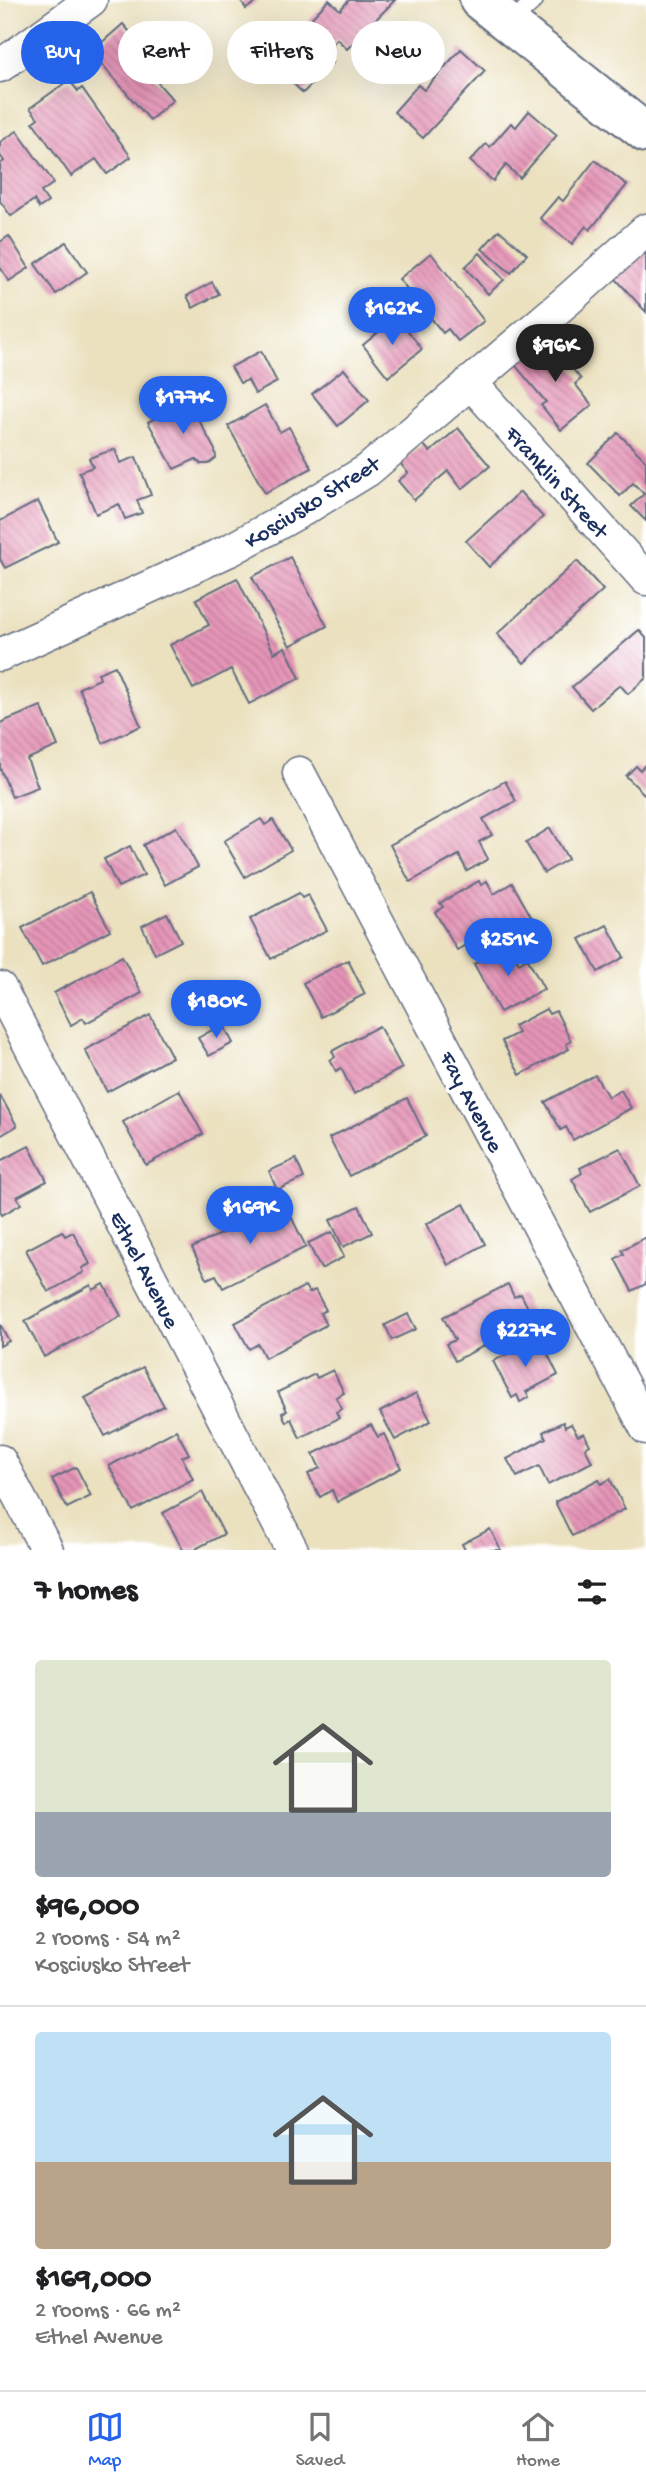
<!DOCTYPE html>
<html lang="en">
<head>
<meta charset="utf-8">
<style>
	:root { --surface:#fff; --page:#f6f6f6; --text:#202124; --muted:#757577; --line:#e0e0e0; --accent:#2563eb }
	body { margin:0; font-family:"Gochi Hand",sans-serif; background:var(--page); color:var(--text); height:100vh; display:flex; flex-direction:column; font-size:26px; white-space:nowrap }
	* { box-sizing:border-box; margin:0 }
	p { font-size:23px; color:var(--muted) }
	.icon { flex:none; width:38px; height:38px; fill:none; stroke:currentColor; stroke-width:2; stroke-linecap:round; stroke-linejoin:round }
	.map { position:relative; height:1550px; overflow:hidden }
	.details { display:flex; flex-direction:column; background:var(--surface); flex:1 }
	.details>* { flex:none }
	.hud { position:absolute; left:21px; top:21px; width:606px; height:63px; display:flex; gap:14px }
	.price { position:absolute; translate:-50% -60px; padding:0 16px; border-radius:24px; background:var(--accent); color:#fff; font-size:23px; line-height:46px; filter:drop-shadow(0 2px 4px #0008) }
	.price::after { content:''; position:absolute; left:50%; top:42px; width:21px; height:16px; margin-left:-10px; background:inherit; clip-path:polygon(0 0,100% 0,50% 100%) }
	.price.selected { background:#222; color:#fff }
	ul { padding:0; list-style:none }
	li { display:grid; align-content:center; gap:14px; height:371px; padding:0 35px }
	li+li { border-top:2px solid var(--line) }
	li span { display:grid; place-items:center; height:217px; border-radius:7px; color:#555 }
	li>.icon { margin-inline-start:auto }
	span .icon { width:126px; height:126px; fill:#fffc; stroke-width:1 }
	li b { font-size:30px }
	h2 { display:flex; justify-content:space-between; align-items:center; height:84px; padding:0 35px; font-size:30px }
	.tag { padding:0 24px; border-radius:32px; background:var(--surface); box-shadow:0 7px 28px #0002; font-size:24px; line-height:63px }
	.tag.selected { background:var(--accent); color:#fff }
	.menu { display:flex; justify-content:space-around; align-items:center; height:98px; border-top:2px solid var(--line); background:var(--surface); font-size:19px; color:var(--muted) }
	.menu a { display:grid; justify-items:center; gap:4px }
	.menu .selected { color:var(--accent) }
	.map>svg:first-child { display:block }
	.building { fill:url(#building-back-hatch) }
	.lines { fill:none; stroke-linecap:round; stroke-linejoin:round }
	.service-casing { stroke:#646d80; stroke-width:19 }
	.minor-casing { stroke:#646d80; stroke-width:35 }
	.primary-casing { stroke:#646d80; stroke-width:42 }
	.service { stroke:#fff; stroke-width:16 }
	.minor { stroke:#fff; stroke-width:32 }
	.primary { stroke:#fff; stroke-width:38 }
	.labels { text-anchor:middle; stroke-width:7; stroke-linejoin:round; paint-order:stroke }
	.street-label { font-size:23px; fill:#1b2f5e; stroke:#fff }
</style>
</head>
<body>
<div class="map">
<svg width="646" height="1550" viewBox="0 0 646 1550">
	<defs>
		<pattern id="building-back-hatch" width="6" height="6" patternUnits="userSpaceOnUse" patternTransform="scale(1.75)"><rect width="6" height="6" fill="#e695b7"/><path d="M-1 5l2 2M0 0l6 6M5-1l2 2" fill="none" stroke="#ba7a98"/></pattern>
	</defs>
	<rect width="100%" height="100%" fill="#fff"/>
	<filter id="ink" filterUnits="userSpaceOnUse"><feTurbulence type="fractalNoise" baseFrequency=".0143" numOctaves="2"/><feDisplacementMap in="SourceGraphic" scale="14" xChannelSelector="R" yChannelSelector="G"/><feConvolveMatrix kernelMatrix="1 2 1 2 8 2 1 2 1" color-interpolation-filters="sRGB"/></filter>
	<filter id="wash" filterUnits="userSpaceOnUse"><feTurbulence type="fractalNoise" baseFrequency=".00686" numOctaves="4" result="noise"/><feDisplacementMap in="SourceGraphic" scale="28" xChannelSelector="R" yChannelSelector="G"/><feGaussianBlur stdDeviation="1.57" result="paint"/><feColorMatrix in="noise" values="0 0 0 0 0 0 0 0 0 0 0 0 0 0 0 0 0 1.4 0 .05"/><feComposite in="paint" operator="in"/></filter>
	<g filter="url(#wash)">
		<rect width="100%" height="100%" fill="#ebe1bf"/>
		<g id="blocks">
			<!-- building -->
			<g class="building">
				<path d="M240 0H259L246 9Z"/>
				<path d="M329 0 340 10 349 0H395L347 49 337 39 324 53 333 62 303 93 270 61Z"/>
				<path d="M123 24 160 67 150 74 173 100 150 120 91 52Z"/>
				<path d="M461 49 485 71 423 138 394 112 418 85 424 90Z"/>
				<path d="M69 80 78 91 82 88 131 157 107 174 96 159 71 176 33 122 38 118 30 108Z"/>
				<path d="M529 111 557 135 520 178 506 165 493 181 470 161 486 144 490 147 511 123 516 127Z"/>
				<path d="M17 131 54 183 41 192 48 202 39 208 34 200 11 216 0 201V164L4 161 0 155V142Z"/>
				<path d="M595 160 627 185 590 230 586 226 572 244 540 218 558 197 563 201Z"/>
				<path d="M499 230 527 254 511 273 482 249Z"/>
				<path d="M9 236 29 268 9 281 0 267V242Z"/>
				<path d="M66 242 87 272 56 294 35 264Z"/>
				<path d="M646 250V312L615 278Z"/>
				<path d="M431 253 484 321 458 341 448 329 443 333 399 279Z"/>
				<path d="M480 253 504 280 488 294 465 267Z"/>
				<path d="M212 282 219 294 193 308 187 296Z"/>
				<path d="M397 317 422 349 388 377 363 345Z"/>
				<path d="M548 339 581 379 575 384 592 405 561 430 541 405 546 402 515 365Z"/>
				<path d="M261 351 277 382 255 394 248 380 240 383 231 367Z"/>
				<path d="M344 369 369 400 338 426 312 394Z"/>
				<path d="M188 400 215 450 216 458 208 464H201L196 459 174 469 148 422Z"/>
				<path d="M265 405 280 432 289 427 312 468 265 493 228 426Z"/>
				<path d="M458 428 490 466 462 489 448 471 414 500 398 481 408 473 400 463 423 444 430 452Z"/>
				<path d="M618 433 646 461V521L631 506 644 494 633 483 620 496 588 463Z"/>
				<path d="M115 449 120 463 136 457 151 495 137 500 142 513 125 519 119 504 96 514 79 472 93 467 89 458Z"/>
				<path d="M520 492 543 517 489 567 466 541Z"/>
				<path d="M38 501 58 542 5 568 0 559V521Z"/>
				<path d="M290 557 327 626 290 646 252 577Z"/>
				<path d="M577 561 603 590 524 663 497 634Z"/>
				<path d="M237 578 274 653 285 647 300 678 249 704 231 669 193 689 170 645 209 625 196 599Z"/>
				<path d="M639 630 646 638V678L628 694 620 685 591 709 572 687Z"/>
				<path d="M115 666 141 726 103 743 79 688 100 679 98 673Z"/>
				<path d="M41 706 58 746 27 759 38 787 12 797 0 768V723Z"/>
				<path d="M646 764V796L626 776 636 766 640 770Z"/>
				<path d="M505 781 516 801 483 819 492 835 479 842 488 859 467 871 459 855 410 882 390 845Z"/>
				<path d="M261 819 265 825 273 820 291 850 245 877 224 841Z"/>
				<path d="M176 827 198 867 165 885 143 845Z"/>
				<path d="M550 828 568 859 544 873 526 843Z"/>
				<path d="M130 846 144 875 118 887 104 859Z"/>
				<path d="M479 881 481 885 487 881 494 894 512 883 532 918 505 934 500 925 457 950 435 912 443 907 440 903Z"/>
				<path d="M90 892 110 930 42 966 22 928Z"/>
				<path d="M299 893 302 898 308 895 327 930 271 959 250 919Z"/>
				<path d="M167 913 181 941 155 954 142 926Z"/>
				<path d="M607 925 624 957 598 972 580 939Z"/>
				<path d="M509 945 519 963 527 958 544 989 500 1012 474 964Z"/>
				<path d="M122 956 142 993 86 1023 83 1018 71 1025 54 993Z"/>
				<path d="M348 960 365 994 321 1017 303 983Z"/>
				<path d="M546 1009 549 1014 556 1011 571 1041 566 1044 569 1049 520 1075 502 1041 518 1033 514 1026Z"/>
				<path d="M150 1015 172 1057 107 1092 85 1050Z"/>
				<path d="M223 1024 233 1043 209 1056 198 1038Z"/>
				<path d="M379 1026 402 1068 354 1094 341 1068 336 1071 330 1060 335 1057 332 1051Z"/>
				<path d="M595 1075 608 1097 621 1090 631 1108 573 1140 566 1127 561 1130 545 1102Z"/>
				<path d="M179 1090 203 1134 146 1165 123 1122Z"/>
				<path d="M0 1095 17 1126 0 1136Z"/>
				<path d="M407 1098 426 1136 349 1176 329 1138Z"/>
				<path d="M29 1146 47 1181 17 1197 21 1204 2 1215 0 1211V1161Z"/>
				<path d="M620 1148 640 1186 590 1212 572 1179 582 1173 580 1168Z"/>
				<path d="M296 1159 304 1178 277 1190 269 1171Z"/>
				<path d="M284 1202 306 1247 223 1288 216 1275 207 1279 192 1248Z"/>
				<path d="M464 1204 485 1244 448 1265 426 1224Z"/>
				<path d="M359 1206 372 1233 343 1247 330 1220Z"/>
				<path d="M62 1231 65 1236 73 1232 90 1264 82 1268 84 1272 48 1292 26 1250Z"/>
				<path d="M332 1232 344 1257 321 1269 308 1243Z"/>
				<path d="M646 1237V1284L632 1291 615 1259 624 1254 622 1250Z"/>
				<path d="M104 1284 121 1316 44 1357 25 1321 91 1285 93 1290Z"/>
				<path d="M508 1284 514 1297 521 1294 534 1320 455 1361 446 1344 455 1340 443 1317Z"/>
				<path d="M305 1286 309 1293 315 1290 326 1310 320 1313 326 1325 265 1358 258 1344 249 1349 235 1323Z"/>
				<path d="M408 1314 416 1329 392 1340 385 1325Z"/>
				<path d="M0 1324 9 1341 0 1346Z"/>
				<path d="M532 1342 534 1346 542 1342 558 1375 526 1392 529 1397 520 1402 517 1395 512 1398 493 1361Z"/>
				<path d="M143 1367 164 1406 105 1436 85 1398Z"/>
				<path d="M333 1370 344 1393 336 1397 342 1409 336 1412 339 1418 300 1438 291 1419 286 1422 282 1413 287 1411 278 1392 315 1374 317 1378Z"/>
				<path d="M416 1393 431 1421 395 1440 380 1412Z"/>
				<path d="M563 1422 565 1427 571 1424 578 1436 584 1433 590 1445 585 1448 592 1462 548 1485 539 1466 517 1477 507 1459 546 1438 543 1432Z"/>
				<path d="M371 1425 378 1437 384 1434 401 1468 337 1502 332 1490 320 1497 308 1474 320 1468 313 1454Z"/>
				<path d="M176 1430 189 1454 182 1457 193 1479 133 1511 109 1466Z"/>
				<path d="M76 1467 91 1496 67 1508 52 1479Z"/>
				<path d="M599 1479 601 1484 610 1479 625 1509 572 1536 555 1502Z"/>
				<path d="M202 1492 224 1534 197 1548V1550H183L163 1513Z"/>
				<path d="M490 1529 501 1550H465L462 1544Z"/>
			</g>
		</g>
	</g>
	<g filter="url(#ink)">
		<use href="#blocks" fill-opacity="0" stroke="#646d80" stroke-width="2"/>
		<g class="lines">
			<defs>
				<path id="service" d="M510 23 535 0"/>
				<g id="minor">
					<path d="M0 66 91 0"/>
					<path d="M470 382 646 579"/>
					<path d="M0 655 232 549 306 508 368 470 570 298 646 230"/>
					<path d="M299 773 646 1428"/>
					<path d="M0 988 292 1550"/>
					<path d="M0 1461 47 1550"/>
				</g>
				<path id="primary" d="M479 0 646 133"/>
			</defs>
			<!-- service casing -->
			<use href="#service" class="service-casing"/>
			<!-- minor casing -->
			<use href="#minor" class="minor-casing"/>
			<!-- primary casing -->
			<use href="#primary" class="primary-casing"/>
			<!-- service -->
			<use href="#service" class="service"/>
			<!-- minor -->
			<use href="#minor" class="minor"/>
			<!-- primary -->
			<use href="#primary" class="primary"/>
		</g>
	</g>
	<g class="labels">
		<!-- street labels -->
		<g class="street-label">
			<text transform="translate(558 481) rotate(48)" y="8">Franklin Street</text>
			<text transform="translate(311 501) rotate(-32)" y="8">Kosciusko Street</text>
			<text transform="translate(473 1101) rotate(62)" y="8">Fay Avenue</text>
			<text transform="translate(146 1269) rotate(63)" y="8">Ethel Avenue</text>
		</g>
	</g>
</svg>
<b class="price" style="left:392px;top:347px">$162K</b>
<b class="price selected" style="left:555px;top:384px">$96K</b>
<b class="price" style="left:183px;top:436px">$177K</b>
<b class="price" style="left:508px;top:978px">$251K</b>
<b class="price" style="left:216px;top:1040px">$180K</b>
<b class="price" style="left:250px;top:1246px">$169K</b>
<b class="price" style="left:525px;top:1369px">$227K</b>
<div class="hud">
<a class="tag selected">Buy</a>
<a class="tag">Rent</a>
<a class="tag">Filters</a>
<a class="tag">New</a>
</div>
</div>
<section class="details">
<h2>7 homes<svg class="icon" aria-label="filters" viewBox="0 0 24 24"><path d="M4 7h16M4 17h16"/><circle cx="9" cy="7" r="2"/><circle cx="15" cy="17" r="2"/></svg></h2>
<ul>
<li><span style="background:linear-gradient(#dfe7d0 70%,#9aa5b1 0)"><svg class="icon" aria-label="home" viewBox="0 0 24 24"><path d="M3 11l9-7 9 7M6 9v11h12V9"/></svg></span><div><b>$96,000</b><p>2 rooms · 54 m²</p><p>Kosciusko Street</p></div></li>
<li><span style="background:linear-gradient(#bfe0f5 60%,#b9a48a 0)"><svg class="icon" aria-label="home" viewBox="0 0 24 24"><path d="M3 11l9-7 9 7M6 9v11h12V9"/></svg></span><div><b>$169,000</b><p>2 rooms · 66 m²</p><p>Ethel Avenue</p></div></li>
</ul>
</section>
<nav class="menu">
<a class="selected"><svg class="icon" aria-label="map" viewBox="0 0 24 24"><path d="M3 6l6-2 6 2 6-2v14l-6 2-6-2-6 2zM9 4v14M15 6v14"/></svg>Map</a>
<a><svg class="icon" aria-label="saved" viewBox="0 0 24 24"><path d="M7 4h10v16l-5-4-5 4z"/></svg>Saved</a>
<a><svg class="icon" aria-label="home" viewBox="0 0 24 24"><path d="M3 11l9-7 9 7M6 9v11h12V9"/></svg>Home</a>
</nav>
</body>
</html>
